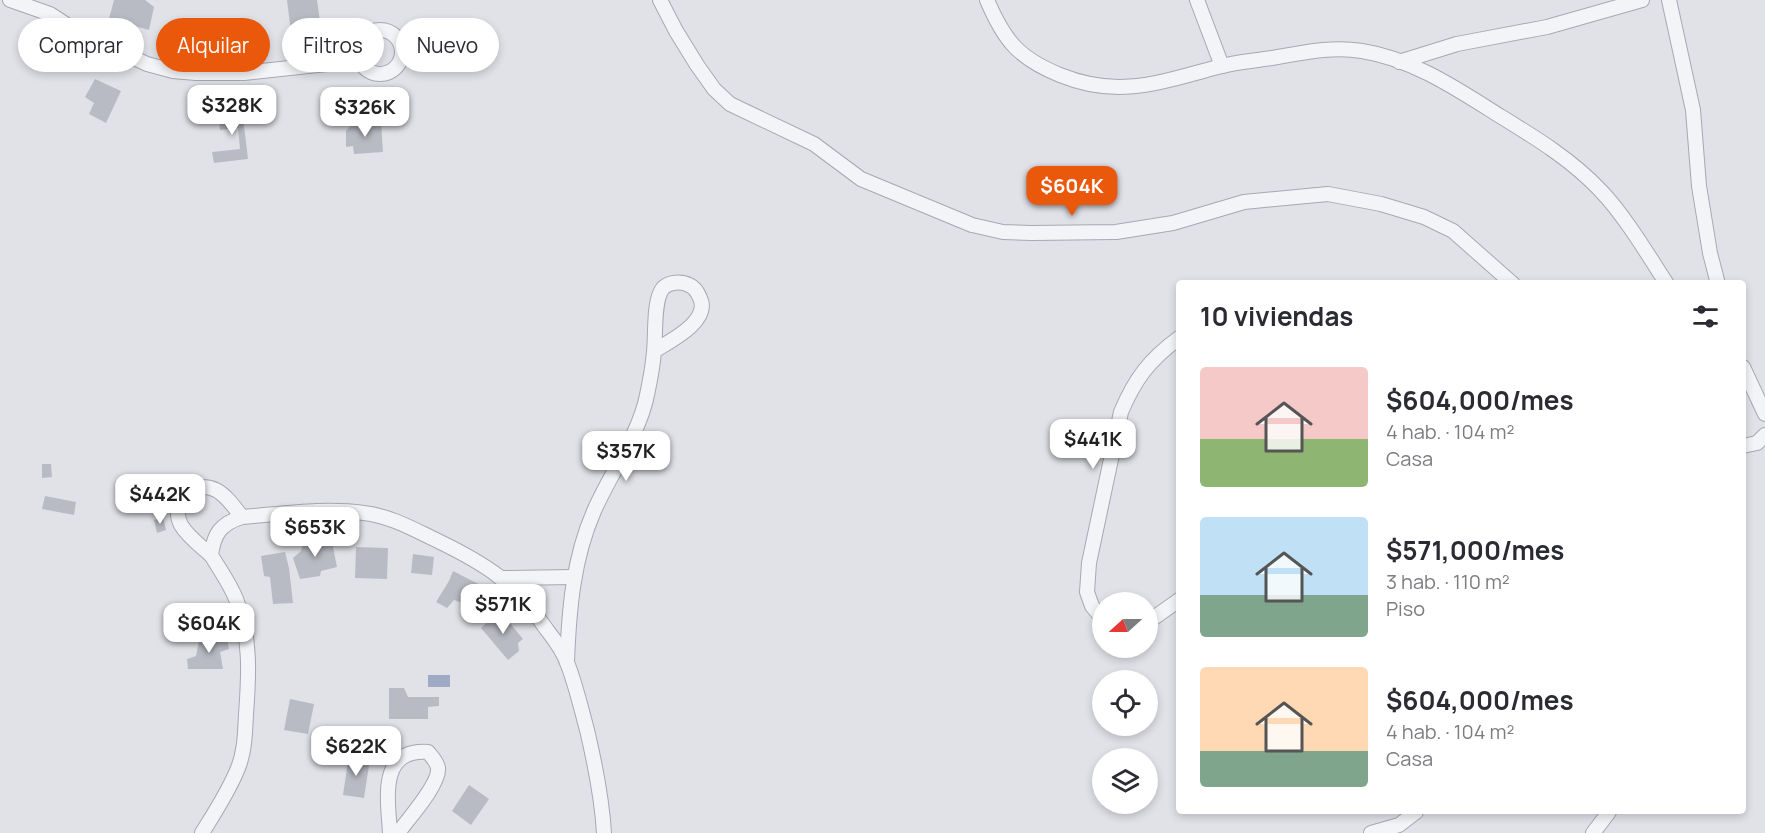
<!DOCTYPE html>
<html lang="es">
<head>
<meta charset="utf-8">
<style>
	:root { --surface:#fff; --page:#f7f7f7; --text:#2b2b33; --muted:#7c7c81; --accent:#ea580c }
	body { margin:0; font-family:Manrope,sans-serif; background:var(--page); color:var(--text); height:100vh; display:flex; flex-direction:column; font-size:22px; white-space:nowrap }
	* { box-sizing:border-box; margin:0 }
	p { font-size:20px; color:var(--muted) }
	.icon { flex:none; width:33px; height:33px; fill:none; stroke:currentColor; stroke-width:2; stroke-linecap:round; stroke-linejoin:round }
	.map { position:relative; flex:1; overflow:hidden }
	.sheet { position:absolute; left:1176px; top:280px; width:570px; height:534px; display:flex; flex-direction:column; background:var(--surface); border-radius:6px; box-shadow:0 3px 9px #0003 }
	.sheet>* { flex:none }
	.top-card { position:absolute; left:18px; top:18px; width:570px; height:54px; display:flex; gap:12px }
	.needle { width:39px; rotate:249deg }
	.controls { position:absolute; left:1092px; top:592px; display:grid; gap:12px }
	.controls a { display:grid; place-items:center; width:66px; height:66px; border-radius:50%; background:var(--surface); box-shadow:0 3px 9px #0003; font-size:30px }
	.price { position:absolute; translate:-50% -51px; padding:0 14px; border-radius:12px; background:#fff; color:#222; font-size:20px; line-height:39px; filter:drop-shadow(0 2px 3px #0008) }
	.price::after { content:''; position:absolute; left:50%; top:36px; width:18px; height:14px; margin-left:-9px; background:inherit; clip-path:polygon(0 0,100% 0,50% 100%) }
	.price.selected { background:var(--accent); color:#fff }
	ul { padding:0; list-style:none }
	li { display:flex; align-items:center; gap:18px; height:150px; padding:0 24px }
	li span { display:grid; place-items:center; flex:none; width:168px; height:120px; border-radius:6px; color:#555 }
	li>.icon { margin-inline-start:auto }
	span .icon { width:72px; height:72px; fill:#fffc; stroke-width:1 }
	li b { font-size:26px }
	h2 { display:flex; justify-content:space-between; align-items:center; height:72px; padding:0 24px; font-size:26px }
	.pill { padding:0 21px; border-radius:27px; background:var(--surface); box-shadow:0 3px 9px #0003; font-size:21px; line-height:54px }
	.pill.selected { background:var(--accent); color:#fff }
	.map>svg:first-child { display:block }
	.water { fill:#9fabc5 }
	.building { fill:#b9bbc4 }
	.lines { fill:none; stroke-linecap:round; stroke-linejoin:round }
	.street-casing { stroke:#a7a8b2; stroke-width:16 }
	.street { stroke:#f3f4f7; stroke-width:14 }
</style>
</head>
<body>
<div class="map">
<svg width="1765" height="833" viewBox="0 0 1765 833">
	<rect width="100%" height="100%" fill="#e1e2e8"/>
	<!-- water -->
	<rect class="water" x="428" y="675" width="22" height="12"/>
	<!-- building -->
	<g class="building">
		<path d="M114 0H145L154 7 149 30 109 19Z"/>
		<path d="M287 0H317L323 43 310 45 308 39 292 41Z"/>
		<path d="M95 79 121 91 106 123 89 114 94 103 85 97Z"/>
		<path d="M242 109 248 159 214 163 212 152 240 149 238 128 220 130 218 111Z"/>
		<path d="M360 120 364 123H381L383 152 354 154 353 146 346 147V131L354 122Z"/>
		<path d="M42 464H51L52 477 42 478Z"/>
		<path d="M45 496 76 502 74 515 42 509Z"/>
		<path d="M163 518 166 530 157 533 154 520Z"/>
		<path d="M331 537 337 567 321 571 320 576 300 579 293 558 301 551 303 544Z"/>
		<path d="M356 547 388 548 387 579 355 578Z"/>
		<path d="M285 552 289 568 293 603 273 604 270 577 264 576 261 556Z"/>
		<path d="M413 554 434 557 432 575 411 573Z"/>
		<path d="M453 571 488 589 479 609 454 600 447 608 436 602 449 581Z"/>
		<path d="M500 611 523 639 518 643 519 651 508 660 481 628Z"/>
		<path d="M226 633 229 649 220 652 223 669H188L187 659 196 656 199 641Z"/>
		<path d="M389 688H404L408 697H439V706L428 707V719H389Z"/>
		<path d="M290 699 314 704 308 734 284 730Z"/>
		<path d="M349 755 370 759 364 798 343 795Z"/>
		<path d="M469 785 489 799 471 825 452 811Z"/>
	</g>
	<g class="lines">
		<defs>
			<g id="street">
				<path d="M10 0 50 14 76 31 147 64 173 71 196 73H244L336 63 359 58"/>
				<path d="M660 0 676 31 697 65 714 89 730 104 814 144 861 179 972 225 1003 232 1032 233 1116 232 1173 223 1244 202 1328 194 1381 204 1424 217 1453 231 1513 284"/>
				<path d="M987 0C1004 40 1018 58 1060 75 1119 99 1160 82 1218 67 1236 62 1254 61 1272 58 1302 53 1331 46 1362 51 1413 59 1457 89 1500 116 1536 138 1572 160 1601 191 1625 216 1648 255 1667 284"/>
				<path d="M1197 0 1222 66"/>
				<path d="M1669 0 1693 110 1699 186 1710 253 1718 284"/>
				<circle cx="380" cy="52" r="22"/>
				<path d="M1399 62 1457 44 1547 27 1642 0"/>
				<path d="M1743 367 1765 414"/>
				<path d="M1743 446 1757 443 1765 435"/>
				<path d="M211 555C201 546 188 537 181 525 169 501 193 479 216 490 226 495 235 508 242 517"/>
				<path d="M503 578 573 577"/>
				<path d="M1102 618 1092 606 1087 592 1089 563 1121 412C1135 379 1149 360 1179 338"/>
				<path d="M1148 622 1179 600"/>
				<path d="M567 662C569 610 573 559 594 511 610 474 639 435 647 395 650 381 653 365 654 351 656 335 653 300 663 288 669 282 681 281 689 285 694 287 698 293 700 298 711 321 670 341 654 351"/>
				<path d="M202 833C215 812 229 791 238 768 245 751 245 732 246 714 249 675 251 636 236 599 230 584 220 570 211 555 214 534 220 524 242 517 282 514 324 507 364 513 390 516 413 529 436 540 488 565 514 582 547 630 555 640 564 653 568 665 576 686 581 708 587 730 595 764 602 798 604 833"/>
				<path d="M390 833C388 799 378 749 428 752 432 757 437 762 438 768 440 784 408 819 398 833"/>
				<path d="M1371 833 1399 825 1416 812"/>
				<path d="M1593 833 1609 812"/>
			</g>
		</defs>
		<!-- street casing -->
		<use href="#street" class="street-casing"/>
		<!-- street -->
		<use href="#street" class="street"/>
	</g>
</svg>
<div class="controls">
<a><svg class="needle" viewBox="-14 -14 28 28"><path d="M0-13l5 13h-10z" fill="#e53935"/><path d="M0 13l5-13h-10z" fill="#7c7c81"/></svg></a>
<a><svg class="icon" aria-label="locate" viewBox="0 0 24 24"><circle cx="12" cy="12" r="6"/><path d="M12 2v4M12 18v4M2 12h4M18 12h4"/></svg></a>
<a><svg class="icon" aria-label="layers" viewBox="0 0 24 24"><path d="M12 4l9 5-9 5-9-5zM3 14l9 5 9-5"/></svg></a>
</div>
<b class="price" style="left:232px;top:136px">$328K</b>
<b class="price" style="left:365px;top:138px">$326K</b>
<b class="price selected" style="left:1072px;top:217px">$604K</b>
<b class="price" style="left:1093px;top:470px">$441K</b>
<b class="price" style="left:626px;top:482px">$357K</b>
<b class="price" style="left:160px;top:525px">$442K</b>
<b class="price" style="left:315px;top:558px">$653K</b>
<b class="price" style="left:503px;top:635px">$571K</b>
<b class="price" style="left:209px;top:654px">$604K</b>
<b class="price" style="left:356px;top:777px">$622K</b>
<div class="top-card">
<a class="pill">Comprar</a>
<a class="pill selected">Alquilar</a>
<a class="pill">Filtros</a>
<a class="pill">Nuevo</a>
</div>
<section class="sheet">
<h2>10 viviendas<svg class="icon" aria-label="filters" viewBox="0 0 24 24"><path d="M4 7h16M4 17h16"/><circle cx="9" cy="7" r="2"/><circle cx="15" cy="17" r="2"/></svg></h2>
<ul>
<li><span style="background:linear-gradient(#f6c9c9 60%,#8fb573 0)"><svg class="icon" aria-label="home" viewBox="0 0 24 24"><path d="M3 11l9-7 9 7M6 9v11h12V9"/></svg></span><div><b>$604,000/mes</b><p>4 hab. · 104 m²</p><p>Casa</p></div></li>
<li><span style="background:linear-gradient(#bfe0f5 65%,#7fa58c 0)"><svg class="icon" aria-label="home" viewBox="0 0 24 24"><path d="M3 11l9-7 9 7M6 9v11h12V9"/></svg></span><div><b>$571,000/mes</b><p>3 hab. · 110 m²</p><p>Piso</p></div></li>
<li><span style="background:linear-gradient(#ffd9b3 70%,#7fa58c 0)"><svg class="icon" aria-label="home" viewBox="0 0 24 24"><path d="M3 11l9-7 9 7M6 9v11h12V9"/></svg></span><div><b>$604,000/mes</b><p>4 hab. · 104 m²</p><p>Casa</p></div></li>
</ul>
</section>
</div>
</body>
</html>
